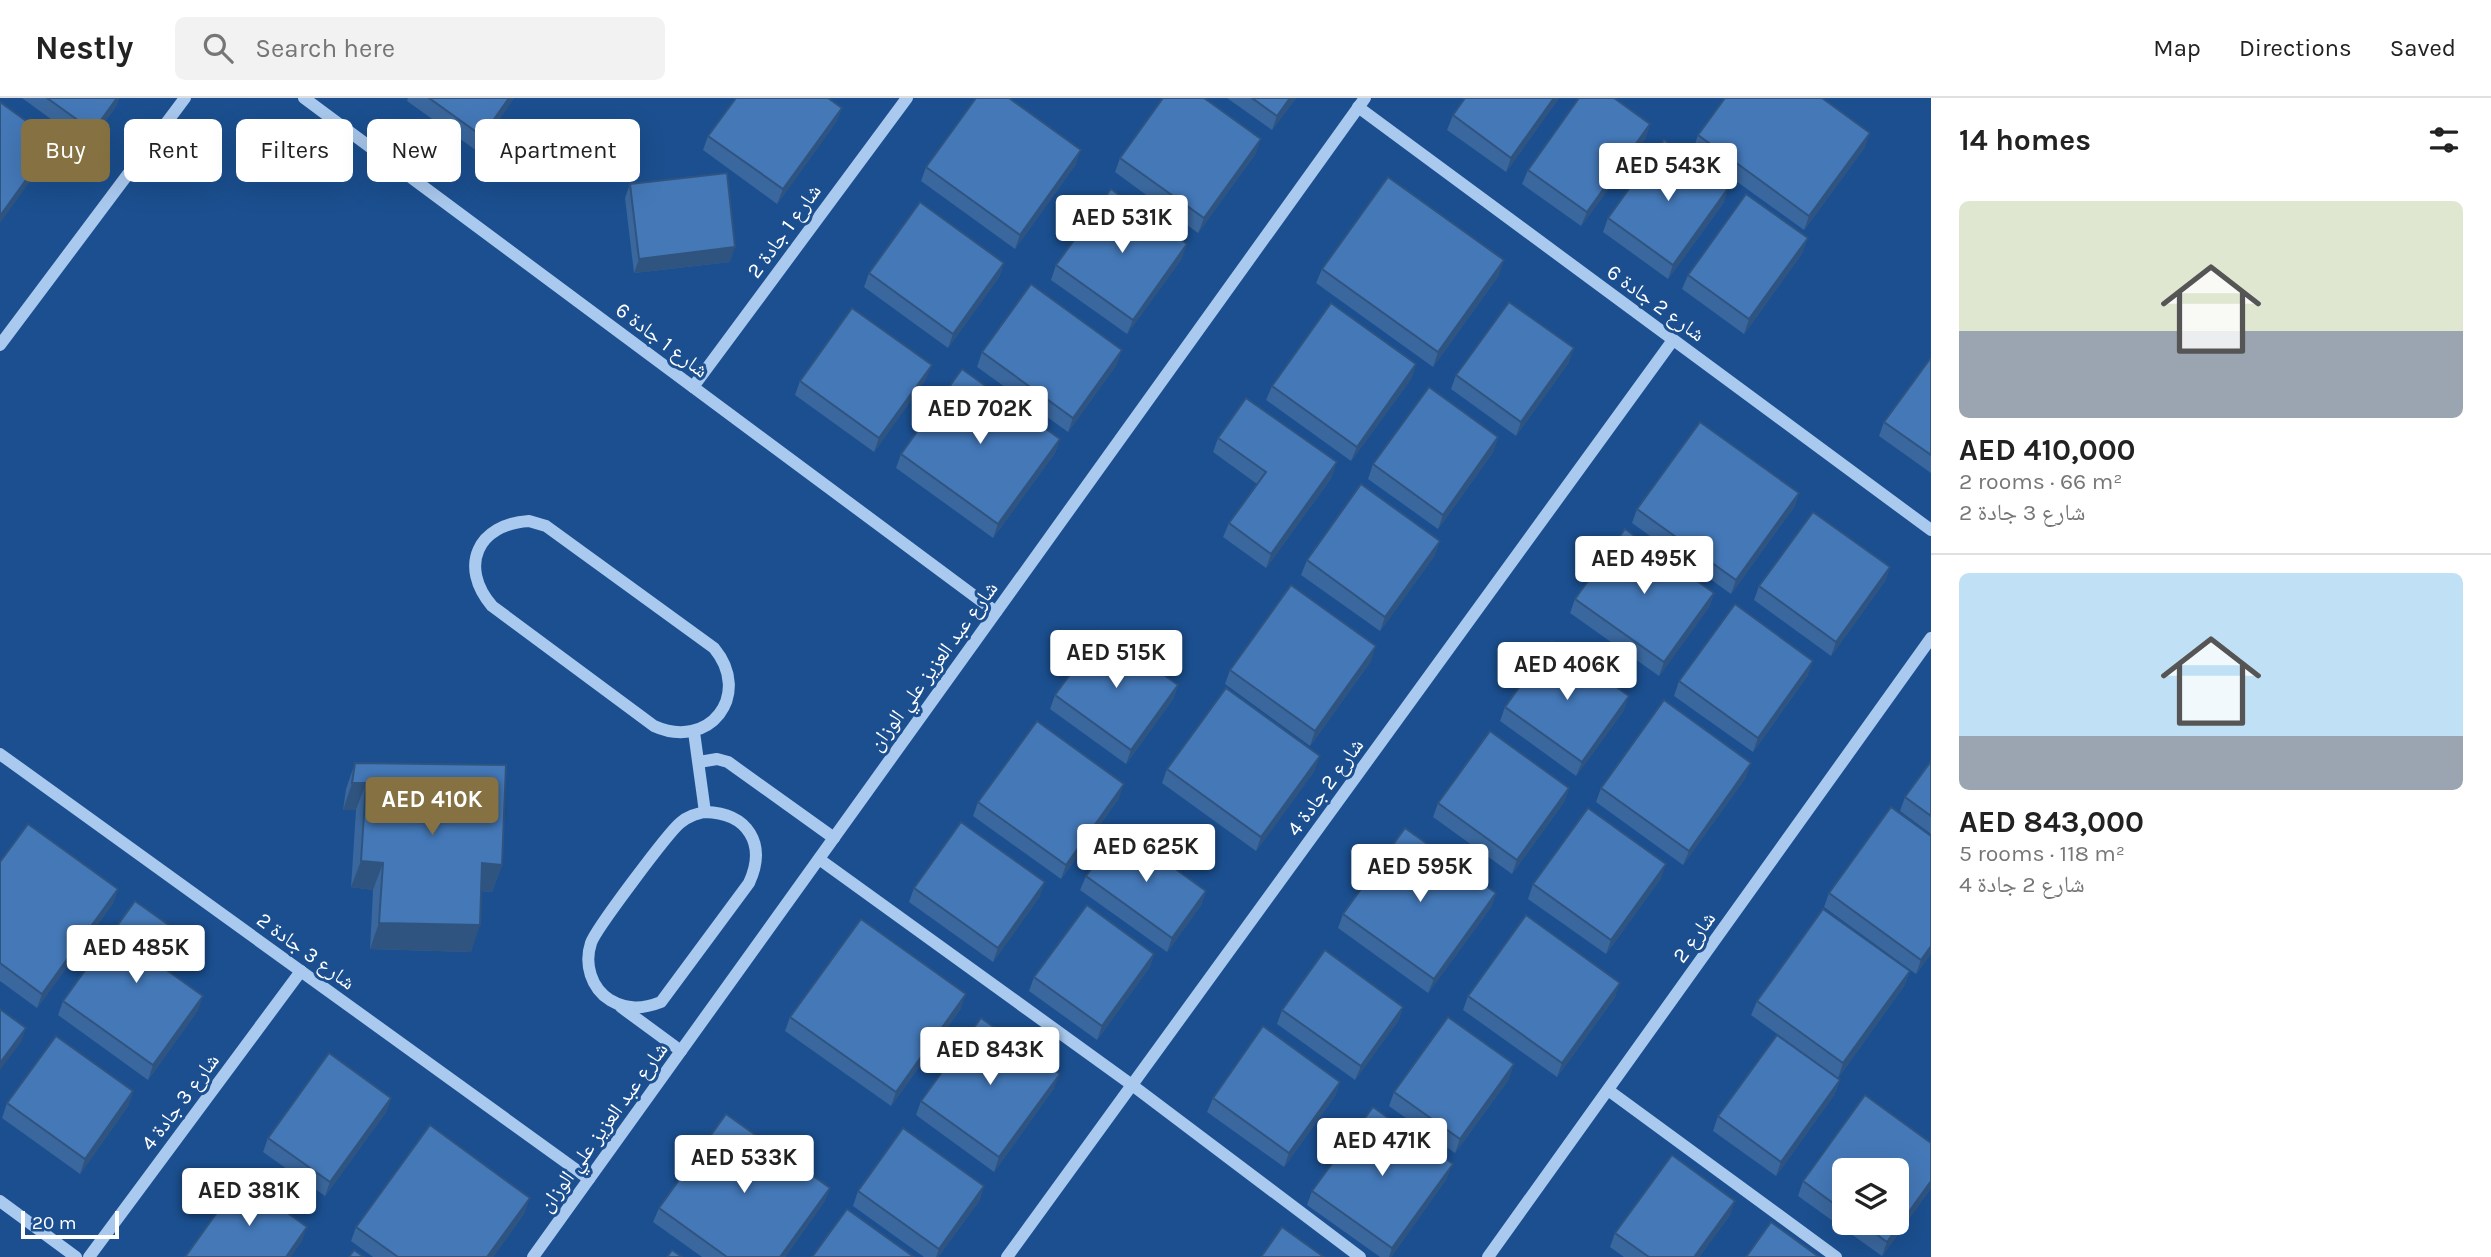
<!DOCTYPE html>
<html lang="en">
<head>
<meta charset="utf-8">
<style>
	:root { --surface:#fff; --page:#f2f2f2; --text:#222; --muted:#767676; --line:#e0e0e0; --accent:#857141 }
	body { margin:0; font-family:Karla,"Noto Naskh Arabic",sans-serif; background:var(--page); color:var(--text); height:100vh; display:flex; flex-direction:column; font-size:26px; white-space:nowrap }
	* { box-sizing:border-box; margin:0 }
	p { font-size:23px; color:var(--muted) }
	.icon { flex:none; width:38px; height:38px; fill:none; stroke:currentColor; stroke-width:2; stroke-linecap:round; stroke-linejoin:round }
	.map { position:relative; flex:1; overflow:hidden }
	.sheet { display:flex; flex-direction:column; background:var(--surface); width:560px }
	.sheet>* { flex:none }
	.top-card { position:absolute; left:21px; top:21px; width:665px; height:63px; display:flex; gap:14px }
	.tools { position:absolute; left:1832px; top:1060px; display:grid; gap:14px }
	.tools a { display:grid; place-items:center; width:77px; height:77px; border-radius:10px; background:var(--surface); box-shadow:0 7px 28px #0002; font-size:35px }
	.scale { position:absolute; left:21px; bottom:18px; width:98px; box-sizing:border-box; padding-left:7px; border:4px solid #fff; border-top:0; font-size:19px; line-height:24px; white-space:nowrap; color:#fff; -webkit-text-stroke:5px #1b4f8f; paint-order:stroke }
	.price { position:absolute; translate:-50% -60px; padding:0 16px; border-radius:7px; background:#fff; color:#222; font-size:23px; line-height:46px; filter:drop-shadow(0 2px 4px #0008) }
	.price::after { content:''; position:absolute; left:50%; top:42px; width:21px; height:16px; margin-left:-10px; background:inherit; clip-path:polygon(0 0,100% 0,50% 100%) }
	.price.selected { background:var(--accent); color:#fff }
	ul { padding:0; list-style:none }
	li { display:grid; align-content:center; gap:14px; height:371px; padding:0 28px }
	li+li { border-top:2px solid var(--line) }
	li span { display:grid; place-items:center; height:217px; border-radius:10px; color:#555 }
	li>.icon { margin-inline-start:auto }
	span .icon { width:126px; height:126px; fill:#fffc; stroke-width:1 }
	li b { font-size:30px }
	h2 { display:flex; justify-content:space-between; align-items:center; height:84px; padding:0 28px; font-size:30px }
	.pill { padding:0 24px; border-radius:10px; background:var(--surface); box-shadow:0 7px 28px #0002; font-size:24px; line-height:63px }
	.pill.selected { background:var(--accent); color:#fff }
	header { display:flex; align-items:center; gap:42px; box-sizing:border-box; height:98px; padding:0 35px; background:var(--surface); border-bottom:2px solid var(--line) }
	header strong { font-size:33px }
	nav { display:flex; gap:38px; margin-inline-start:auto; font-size:24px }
	.search { width:490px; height:63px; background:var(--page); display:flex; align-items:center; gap:18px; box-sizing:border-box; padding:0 24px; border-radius:10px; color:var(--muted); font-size:26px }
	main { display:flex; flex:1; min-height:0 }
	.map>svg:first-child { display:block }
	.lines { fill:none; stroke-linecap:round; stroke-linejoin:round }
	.minor { stroke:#a9c9ee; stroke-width:12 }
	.wall { fill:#3a679d; fill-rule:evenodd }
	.shaded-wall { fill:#305480 }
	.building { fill:#4478b7; stroke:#305480; stroke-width:2 }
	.labels { text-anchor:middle; stroke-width:6; stroke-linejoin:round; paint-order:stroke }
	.street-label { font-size:21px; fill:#fff; stroke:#1b4f8f }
</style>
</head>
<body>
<header>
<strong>Nestly</strong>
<div class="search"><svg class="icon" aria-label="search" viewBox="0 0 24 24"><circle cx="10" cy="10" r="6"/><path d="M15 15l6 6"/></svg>Search here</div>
<nav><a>Map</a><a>Directions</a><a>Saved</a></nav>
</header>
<main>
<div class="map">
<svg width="1931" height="1159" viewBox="0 0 1931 1159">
	<rect width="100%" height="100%" fill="#1b4f8f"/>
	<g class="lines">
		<!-- minor -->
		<g class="minor">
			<path d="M304 0 996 514"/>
			<path d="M1358 9 1931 432"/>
			<path d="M0 247 185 0"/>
			<path d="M693 289 907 0"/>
			<path d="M529 423 546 428 714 550C753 597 709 653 654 628L492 508C458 468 478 426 529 423Z"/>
			<path d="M694 634 705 714"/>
			<path d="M0 656 589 1081"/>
			<path d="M699 664 717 661 728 664 834 740"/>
			<path d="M705 714C748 715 767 746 749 785L661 904C643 911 627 912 610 902 591 890 584 866 591 845 595 832 668 735 680 725 688 718 696 716 705 714Z"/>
			<path d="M819 761 1132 987 1360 1159"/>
			<path d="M621 909 681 953"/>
			<path d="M1608 992 1836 1159"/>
			<path d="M0 1103 76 1159"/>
			<path d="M89 1159 301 873"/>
			<path d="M533 1159 1365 0"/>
			<path d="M1007 1159 1673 242"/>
			<path d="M1488 1159 1931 540"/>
		</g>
	</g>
	<!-- wall -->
	<g class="wall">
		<path d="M22 0H119L116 8 88 48Z"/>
		<path d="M408 0H514L477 53 407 3Z"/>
		<path d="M1227 0H1296L1272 32Z"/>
		<path d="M1559 0 1506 74 1447 32 1453 17Z"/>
		<path d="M842 10 836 24 777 106 703 52 708 38Z"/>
		<path d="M1650 26 1645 41 1581 128 1522 86 1528 72Z"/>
		<path d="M1698 37 1865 49 1804 132 1693 52Z"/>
		<path d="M1256 55 1198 135 1115 74 1120 60Z"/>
		<path d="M1076 66 1015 151 921 83 926 69Z"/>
		<path d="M630 86 730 164 634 175 625 100Z"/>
		<path d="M1724 104 1668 181 1603 134 1608 120Z"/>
		<path d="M1803 154 1744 236 1682 191 1688 177Z"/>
		<path d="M1182 160 1127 236 1051 182 1056 167Z"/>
		<path d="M1004 165 999 179 948 250 864 189 869 175Z"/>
		<path d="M1322 171 1499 177 1433 269 1316 185Z"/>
		<path d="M982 254 1117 266 1068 334 977 269Z"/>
		<path d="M1931 261V375L1879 338 1884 324Z"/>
		<path d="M1569 264 1516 338 1451 291 1456 277Z"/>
		<path d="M1416 266 1411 281 1351 363 1266 302 1272 288Z"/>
		<path d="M926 281 874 354 795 297 800 283Z"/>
		<path d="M1498 339 1493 354 1438 431 1368 381 1373 366Z"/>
		<path d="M1218 340 1332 379 1266 470 1223 439 1229 425 1257 386 1213 354Z"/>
		<path d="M1060 341 1055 355 993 440 896 370 901 356Z"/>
		<path d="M1799 395 1794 409 1731 496 1632 425 1637 411Z"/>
		<path d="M1435 457 1380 533 1301 477 1307 462Z"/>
		<path d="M1890 469 1885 483 1831 558 1754 502 1759 488Z"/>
		<path d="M1714 495 1709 509 1659 578 1570 515 1575 501Z"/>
		<path d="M1371 563 1310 648 1225 586 1230 572Z"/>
		<path d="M1808 577 1753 654 1674 598 1679 583Z"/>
		<path d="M1178 587 1173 601 1126 666 1050 611 1055 597Z"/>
		<path d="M1505 609 1624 612 1576 678 1500 623Z"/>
		<path d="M1931 663V736L1900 713 1905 699Z"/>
		<path d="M355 665 502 767 492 794 481 793 471 854 370 851 373 792 351 789 356 712H343L346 691Z"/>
		<path d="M1167 671 1315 672 1256 753 1162 685Z"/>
		<path d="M1746 679 1683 767 1596 704 1601 690Z"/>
		<path d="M1569 690 1564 704 1512 776 1433 719 1438 705Z"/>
		<path d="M1119 700 1061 781 973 718 978 704Z"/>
		<path d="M1931 738V855L1916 876 1824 809 1829 795Z"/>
		<path d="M0 764 118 791 113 805 37 910 0 883Z"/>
		<path d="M1086 778 1206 793 1201 807 1167 854 1080 792Z"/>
		<path d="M1661 780 1606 856 1528 801 1533 786Z"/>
		<path d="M914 790 1040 798 993 864 909 804Z"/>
		<path d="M1496 795 1491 809 1428 895 1338 830 1343 816Z"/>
		<path d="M182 854 168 873 198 912 148 982 58 917 63 903Z"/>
		<path d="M1154 856 1149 870 1097 942 1029 893 1034 879Z"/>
		<path d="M1910 873 1904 888 1838 980 1751 917 1757 903Z"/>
		<path d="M1468 898 1615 899 1557 979 1463 912Z"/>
		<path d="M1403 909 1398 923 1355 982 1277 926 1282 912Z"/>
		<path d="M961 910 891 1008 785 933 790 919Z"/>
		<path d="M1509 981 1455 1055 1389 1008 1394 994Z"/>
		<path d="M1840 982 1834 997 1776 1078 1713 1033 1718 1018Z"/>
		<path d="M1340 984 1335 998 1284 1069 1207 1014 1213 1000Z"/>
		<path d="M1054 990 994 1074 916 1017 921 1003Z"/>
		<path d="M133 993 128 1008 80 1076 2 1020 7 1005Z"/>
		<path d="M391 1000 386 1014 325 1098 263 1054 268 1040Z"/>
		<path d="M1931 1045V1090L1882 1158 1798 1098 1803 1083ZM1844 1073 1897 1125H1844Z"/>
		<path d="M1447 1080 1391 1159H1380L1307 1107 1312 1093Z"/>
		<path d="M984 1088 979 1103 938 1159H924L853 1108 858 1093Z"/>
		<path d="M830 1090 824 1104 785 1159H702L653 1124 659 1110Z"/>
		<path d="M525 1114 493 1159H373L351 1143 356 1129Z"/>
		<path d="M1730 1117 1699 1159H1624L1610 1149 1615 1135Z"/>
	</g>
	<!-- shaded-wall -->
	<g class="shaded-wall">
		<path d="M117 0H119L116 8 88 48 93 33Z"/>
		<path d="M509 0H514L477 53 482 38Z"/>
		<path d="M1290 0H1296L1272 32 1277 18Z"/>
		<path d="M1554 0H1559L1506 74 1511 60Z"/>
		<path d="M842 10 836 24 777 106 783 91Z"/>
		<path d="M1650 26 1645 41 1581 128 1587 114Z"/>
		<path d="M1870 35 1865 49 1804 132 1809 118Z"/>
		<path d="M1261 41 1256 55 1198 135 1204 120Z"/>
		<path d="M54 43 49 57 0 125V118Z"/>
		<path d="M1081 52 1076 66 1015 151 1020 137Z"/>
		<path d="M1729 89 1724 104 1668 181 1673 167Z"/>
		<path d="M1808 140 1803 154 1744 236 1749 221Z"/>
		<path d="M1187 146 1182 160 1127 236 1133 222Z"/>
		<path d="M735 149 730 164 634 175 639 161Z"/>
		<path d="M1504 162 1499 177 1433 269 1438 254Z"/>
		<path d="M1004 165 999 179 948 250 953 236Z"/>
		<path d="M1574 250 1569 264 1516 338 1521 324Z"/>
		<path d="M1122 252 1117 266 1068 334 1073 320Z"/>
		<path d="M1416 266 1411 281 1351 363 1357 349Z"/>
		<path d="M932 267 926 281 874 354 879 340Z"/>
		<path d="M1498 339 1493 354 1438 431 1443 417Z"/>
		<path d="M1060 341 1055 355 993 440 998 426Z"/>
		<path d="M1337 364 1332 379 1266 470 1271 456Z"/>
		<path d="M1799 395 1794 409 1731 496 1736 482Z"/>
		<path d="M1440 443 1435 457 1380 533 1385 519Z"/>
		<path d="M1890 469 1885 483 1831 558 1836 544Z"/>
		<path d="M1714 495 1709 509 1659 578 1664 564Z"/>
		<path d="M1376 548 1371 563 1310 648 1315 633Z"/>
		<path d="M1813 563 1808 577 1753 654 1758 640Z"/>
		<path d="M1178 587 1173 601 1126 666 1131 652Z"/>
		<path d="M1629 598 1624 612 1576 678 1582 664Z"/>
		<path d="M1320 658 1315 672 1256 753 1261 739Z"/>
		<path d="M1751 665 1746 679 1683 767 1689 753Z"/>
		<path d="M352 685H366L356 712H343Z"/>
		<path d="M1124 686 1119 700 1061 781 1066 767Z"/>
		<path d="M1569 690 1564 704 1512 776 1517 762Z"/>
		<path d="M361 763 383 765 373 792 351 789Z"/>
		<path d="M482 765 502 767 492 794 472 792Z"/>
		<path d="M1666 766 1661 780 1606 856 1611 842Z"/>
		<path d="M1045 784 1040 798 993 864 998 850Z"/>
		<path d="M118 791 113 805 37 910 42 896Z"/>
		<path d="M1206 793 1201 807 1167 854 1172 840Z"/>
		<path d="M1496 795 1491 809 1428 895 1434 881Z"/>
		<path d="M379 825 480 827 471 854 370 851Z"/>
		<path d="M187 840 182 854 159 885 164 870Z"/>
		<path d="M1931 848V855L1916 876 1921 862Z"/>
		<path d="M1154 856 1149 870 1097 942 1102 928Z"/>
		<path d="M1910 873 1904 888 1838 980 1843 965Z"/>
		<path d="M1620 885 1615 899 1557 979 1562 965Z"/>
		<path d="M966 896 961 910 891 1008 896 994Z"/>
		<path d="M203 898 198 912 148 982 153 967Z"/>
		<path d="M1403 909 1398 923 1355 982 1361 968Z"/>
		<path d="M26 930 21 944 0 972V965Z"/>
		<path d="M1514 966 1509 981 1455 1055 1460 1041Z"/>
		<path d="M1060 976 1054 990 994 1074 999 1059Z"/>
		<path d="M1840 982 1834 997 1776 1078 1781 1064Z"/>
		<path d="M1340 984 1335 998 1284 1069 1289 1055Z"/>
		<path d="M133 993 128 1008 80 1076 85 1061Z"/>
		<path d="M391 1000 386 1014 325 1098 330 1084Z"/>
		<path d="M1453 1066 1447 1080 1391 1159H1389L1392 1150Z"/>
		<path d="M1931 1083V1090L1882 1158 1887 1144Z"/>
		<path d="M984 1088 979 1103 938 1159H936L939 1151Z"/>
		<path d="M830 1090 824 1104 785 1159H780Z"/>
		<path d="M530 1100 525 1114 493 1159H487Z"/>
		<path d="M1735 1103 1730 1117 1699 1159H1694Z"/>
		<path d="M307 1129 302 1143 291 1159H286Z"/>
	</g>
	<!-- building -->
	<g class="building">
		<path d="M47 0H117L93 33Z"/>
		<path d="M429 0H509L482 38Z"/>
		<path d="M736 0H828L842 10 783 91 708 38Z"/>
		<path d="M976 0H1009L1081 52 1020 137 926 69Z"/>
		<path d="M1163 0H1204L1261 41 1204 120 1120 60Z"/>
		<path d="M1252 0H1290L1277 18Z"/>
		<path d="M1465 0H1554L1511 60 1453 17Z"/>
		<path d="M1579 0H1614L1650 26 1587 114 1528 72Z"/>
		<path d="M1725 0H1822L1870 35 1809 118 1698 37Z"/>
		<path d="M0 4 54 43 0 118Z"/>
		<path d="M1664 42 1729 89 1673 167 1608 120Z"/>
		<path d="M727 75 735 149 639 161 630 86Z"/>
		<path d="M1388 79 1504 162 1438 254 1322 171Z"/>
		<path d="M1111 91 1187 146 1133 222 1056 167Z"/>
		<path d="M1746 96 1808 140 1749 221 1688 177Z"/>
		<path d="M920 104 1004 165 953 236 869 175Z"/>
		<path d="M1031 186 1122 252 1073 320 982 254Z"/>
		<path d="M1509 204 1574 250 1521 324 1456 277Z"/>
		<path d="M1331 205 1416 266 1357 349 1272 288Z"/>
		<path d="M852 210 932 267 879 340 800 283Z"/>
		<path d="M1930 261H1931V357L1884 324Z"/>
		<path d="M962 271 1060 341 998 426 901 356Z"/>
		<path d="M1429 289 1498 339 1443 417 1373 366Z"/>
		<path d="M1246 300 1337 364 1271 456 1229 425 1266 374 1218 340Z"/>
		<path d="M1700 324 1799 395 1736 482 1637 411Z"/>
		<path d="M1361 386 1440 443 1385 519 1307 462Z"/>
		<path d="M1813 414 1890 469 1836 544 1759 488Z"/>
		<path d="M1625 431 1714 495 1664 564 1575 501Z"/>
		<path d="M1291 487 1376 548 1315 633 1230 572Z"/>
		<path d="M1735 506 1813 563 1758 640 1679 583Z"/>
		<path d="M1102 532 1178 587 1131 652 1055 597Z"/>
		<path d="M1552 543 1629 598 1582 664 1505 609Z"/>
		<path d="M1226 590 1320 658 1261 739 1167 671Z"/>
		<path d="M1664 602 1751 665 1689 753 1601 690Z"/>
		<path d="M1037 623 1124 686 1066 767 978 704Z"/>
		<path d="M1490 633 1569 690 1517 762 1438 705Z"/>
		<path d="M1931 663V718L1905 699Z"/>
		<path d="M355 665 506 667 502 767 482 765 480 827 379 825 383 765 361 763 366 685H352Z"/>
		<path d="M1891 709 1931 738V848L1921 862 1829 795Z"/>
		<path d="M1588 710 1666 766 1611 842 1533 786Z"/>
		<path d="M961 724 1045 784 998 850 914 790Z"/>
		<path d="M28 726 118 791 42 896 0 865V764Z"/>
		<path d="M1405 730 1496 795 1434 881 1343 816Z"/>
		<path d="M1120 731 1206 793 1172 840 1086 778Z"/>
		<path d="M135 803 187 840 164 870 203 898 153 967 63 903Z"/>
		<path d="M1087 807 1154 856 1102 928 1034 879Z"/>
		<path d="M1823 811 1910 873 1843 965 1757 903Z"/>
		<path d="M1526 817 1620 885 1562 965 1468 898Z"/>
		<path d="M861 821 966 896 896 994 790 919Z"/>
		<path d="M1325 852 1403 909 1361 968 1282 912Z"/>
		<path d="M0 911 26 930 0 965Z"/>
		<path d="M1448 919 1514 966 1460 1041 1394 994Z"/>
		<path d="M981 920 1060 976 999 1059 921 1003Z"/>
		<path d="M1263 928 1340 984 1289 1055 1213 1000Z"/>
		<path d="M1777 937 1840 982 1781 1064 1718 1018Z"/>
		<path d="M56 938 133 993 85 1061 7 1005Z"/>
		<path d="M329 955 391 1000 330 1084 268 1040Z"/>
		<path d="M1865 997 1931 1045V1083L1887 1144 1861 1125H1897V1073H1844V1113L1803 1083Z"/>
		<path d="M1373 1009 1453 1066 1392 1150 1312 1093Z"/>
		<path d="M726 1016 830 1090 780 1159H727L659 1110Z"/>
		<path d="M430 1027 530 1100 487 1159H398L356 1129Z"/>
		<path d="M903 1030 984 1088 939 1151 858 1093Z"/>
		<path d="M1672 1057 1735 1103 1694 1159H1649L1615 1135Z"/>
		<path d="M241 1081 307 1129 286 1159H185Z"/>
		<path d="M847 1111 914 1159H812Z"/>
		<path d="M1771 1124 1819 1159H1746Z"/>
		<path d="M1282 1129 1324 1159H1261Z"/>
		<path d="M354 1152 364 1159H349Z"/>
		<path d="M672 1152 682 1159H667Z"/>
	</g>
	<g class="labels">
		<!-- street labels -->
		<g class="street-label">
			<text transform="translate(784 133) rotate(-54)" y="7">شارع 1 جادة 2</text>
			<text transform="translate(1656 205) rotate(36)" y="7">شارع 2 جادة 6</text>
			<text transform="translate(662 242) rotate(37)" y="7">شارع 1 جادة 6</text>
			<text transform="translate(933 568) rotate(-54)" y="7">شارع عبد العزيز علي الوزان</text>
			<text transform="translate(1325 689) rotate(-54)" y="7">شارع 2 جادة 4</text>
			<text transform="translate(1694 839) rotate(-54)" y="7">شارع 2</text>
			<text transform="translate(306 853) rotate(36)" y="7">شارع 3 جادة 2</text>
			<text transform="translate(180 1004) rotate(-53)" y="7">شارع 3 جادة 4</text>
			<text transform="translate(603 1029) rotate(-54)" y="7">شارع عبد العزيز علي الوزان</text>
		</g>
	</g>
</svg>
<div class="tools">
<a><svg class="icon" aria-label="layers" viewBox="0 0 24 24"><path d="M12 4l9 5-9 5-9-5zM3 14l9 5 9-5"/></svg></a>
</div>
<div class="scale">20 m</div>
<b class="price" style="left:1668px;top:105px">AED 543K</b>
<b class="price" style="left:1122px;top:157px">AED 531K</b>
<b class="price" style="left:980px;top:348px">AED 702K</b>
<b class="price" style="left:1644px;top:498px">AED 495K</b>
<b class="price" style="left:1116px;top:592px">AED 515K</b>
<b class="price" style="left:1567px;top:604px">AED 406K</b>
<b class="price selected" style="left:432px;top:739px">AED 410K</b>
<b class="price" style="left:1146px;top:786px">AED 625K</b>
<b class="price" style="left:1420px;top:806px">AED 595K</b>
<b class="price" style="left:136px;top:887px">AED 485K</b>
<b class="price" style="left:990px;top:989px">AED 843K</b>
<b class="price" style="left:1382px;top:1080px">AED 471K</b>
<b class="price" style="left:744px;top:1097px">AED 533K</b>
<b class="price" style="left:249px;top:1130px">AED 381K</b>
<div class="top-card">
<a class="pill selected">Buy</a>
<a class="pill">Rent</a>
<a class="pill">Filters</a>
<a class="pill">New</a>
<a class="pill">Apartment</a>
</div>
</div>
<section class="sheet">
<h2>14 homes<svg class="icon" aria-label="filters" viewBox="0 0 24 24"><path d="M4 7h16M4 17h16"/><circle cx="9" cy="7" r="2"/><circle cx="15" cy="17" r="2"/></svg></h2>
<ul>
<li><span style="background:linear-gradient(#dfe7d0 60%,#9aa5b1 0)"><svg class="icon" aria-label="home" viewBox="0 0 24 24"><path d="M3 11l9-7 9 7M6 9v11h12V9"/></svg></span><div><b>AED 410,000</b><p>2 rooms · 66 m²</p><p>شارع 3 جادة 2</p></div></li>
<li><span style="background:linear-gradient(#bfe0f5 75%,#9aa5b1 0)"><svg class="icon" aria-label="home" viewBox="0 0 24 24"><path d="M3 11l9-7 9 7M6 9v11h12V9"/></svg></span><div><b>AED 843,000</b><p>5 rooms · 118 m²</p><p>شارع 2 جادة 4</p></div></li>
</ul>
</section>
</main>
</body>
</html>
